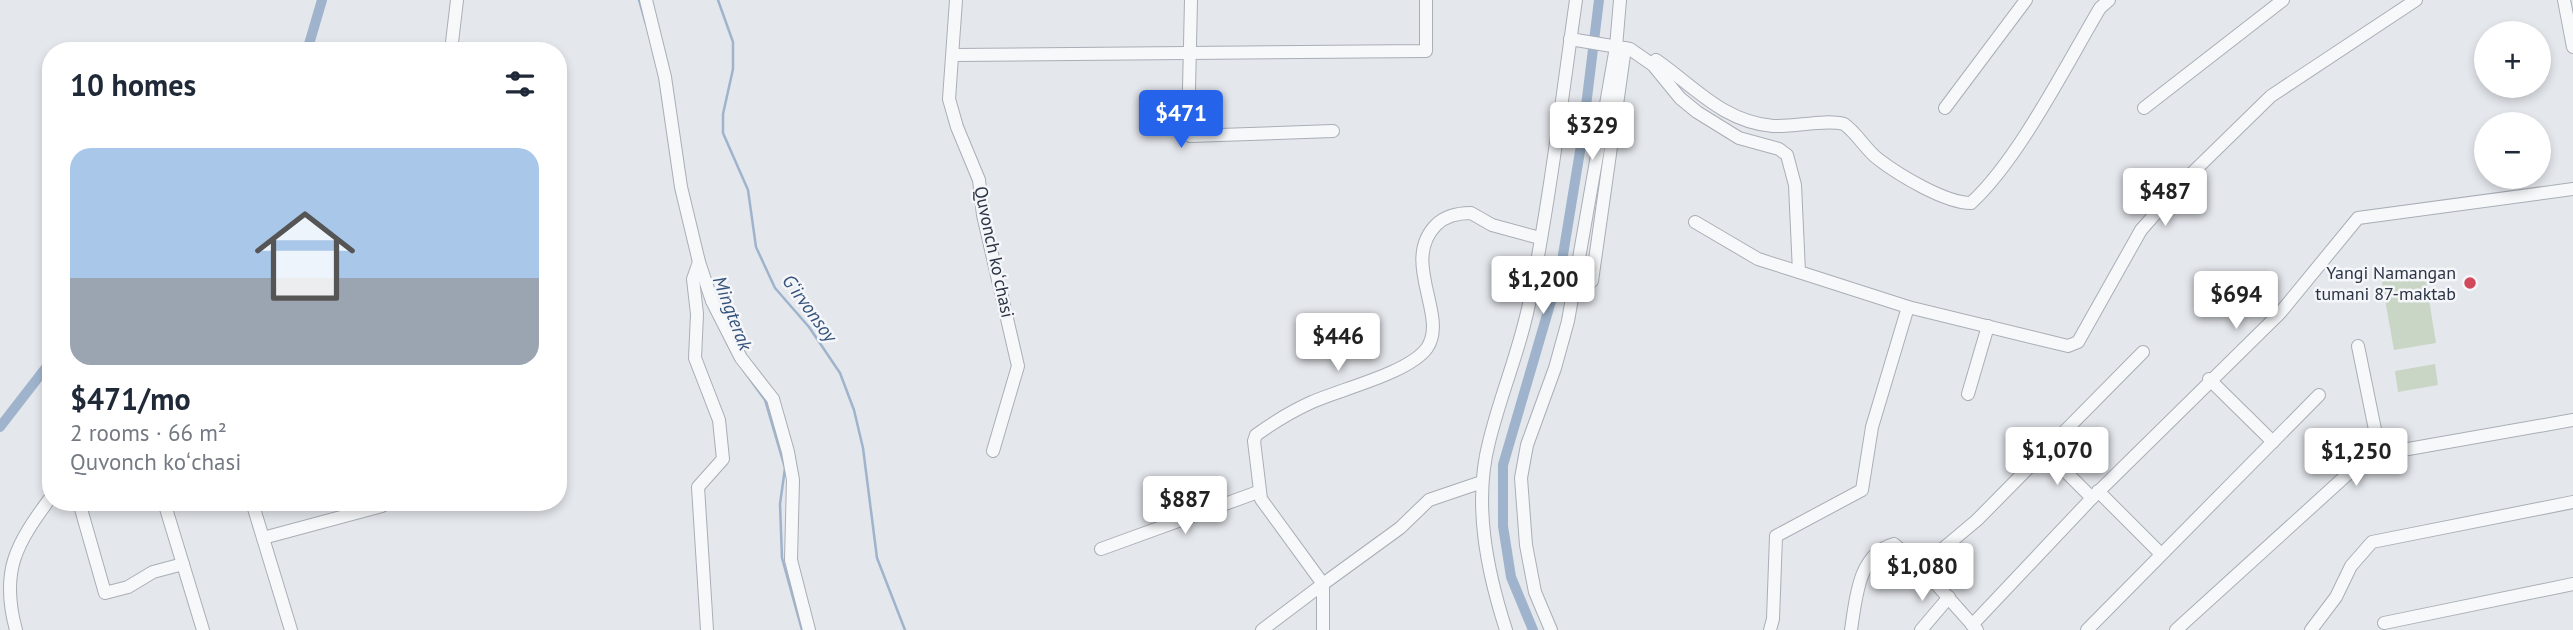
<!DOCTYPE html>
<html lang="en">
<head>
<meta charset="utf-8">
<style>
	:root { --surface:#fff; --page:#f6f6f7; --text:#1f2937; --muted:#747a83; --accent:#2563eb }
	body { margin:0; font-family:"PT Sans",sans-serif; background:var(--page); color:var(--text); height:100vh; display:flex; flex-direction:column; font-size:26px; white-space:nowrap }
	* { box-sizing:border-box; margin:0 }
	p { font-size:23px; color:var(--muted) }
	.icon { flex:none; width:38px; height:38px; fill:none; stroke:currentColor; stroke-width:2; stroke-linecap:round; stroke-linejoin:round }
	.map { position:relative; flex:1; overflow:hidden }
	.panel { position:absolute; left:42px; top:42px; width:525px; height:469px; display:flex; flex-direction:column; background:var(--surface); border-radius:28px; box-shadow:0 4px 10px #0003 }
	.panel>* { flex:none }
	.fabs { position:absolute; left:2474px; top:21px; display:grid; gap:14px }
	.fabs a { display:grid; place-items:center; width:77px; height:77px; border-radius:50%; background:var(--surface); box-shadow:0 4px 10px #0003; font-size:35px }
	.price { position:absolute; translate:-50% -60px; padding:0 16px; border-radius:7px; background:#fff; color:#222; font-size:23px; line-height:46px; filter:drop-shadow(0 2px 4px #0008) }
	.price::after { content:''; position:absolute; left:50%; top:42px; width:21px; height:16px; margin-left:-10px; background:inherit; clip-path:polygon(0 0,100% 0,50% 100%) }
	.price.current { background:var(--accent); color:#fff }
	ul { padding:0; list-style:none }
	li { display:grid; align-content:center; gap:14px; height:371px; padding:0 28px }
	li span { display:grid; place-items:center; height:217px; border-radius:21px; color:#555 }
	li>.icon { margin-inline-start:auto }
	span .icon { width:126px; height:126px; fill:#fffc; stroke-width:1 }
	li b { font-size:30px }
	h2 { display:flex; justify-content:space-between; align-items:center; height:84px; padding:0 28px; font-size:30px }
	.map>svg:first-child { display:block }
	.garden { fill:#c9d6c5 }
	.lines { fill:none; stroke-linecap:round; stroke-linejoin:round }
	.stream { stroke:#9fb4cc; stroke-width:2.5 }
	.canal { stroke:#9fb4cc; stroke-width:10 }
	.minor-casing { stroke:#a9aeb7; stroke-width:14 }
	.minor { stroke:#f7f8fa; stroke-width:12 }
	.poi-dot { fill:#d1495b; stroke:#f4f6f9; stroke-width:2.5 }
	.labels { text-anchor:middle; stroke-width:5; stroke-linejoin:round; paint-order:stroke }
	.street-label { font-size:18px; fill:#2b3445; stroke:#f4f6f9 }
	.poi-label { font-size:18px; fill:#2b3445; stroke:#f4f6f9; text-anchor:end }
	.water-label { font-size:19px; font-style:italic; fill:#34527a; stroke:#f4f6f9 }
</style>
</head>
<body>
<div class="map">
<svg width="2573" height="630" viewBox="0 0 2573 630">
	<rect width="100%" height="100%" fill="#e4e7ec"/>
	<!-- garden -->
	<g class="garden">
		<path d="M2424 269 2436 343 2394 350 2381 277Z"/>
		<path d="M2435 364 2438 385 2398 392 2395 371Z"/>
	</g>
	<g class="lines">
		<!-- stream -->
		<g class="stream">
			<path d="M639 0 646 24"/>
			<path d="M718 0 733 42V69L723 114V133L748 190 756 247 775 288 809 327 840 373 854 410 863 448 877 558 905 630"/>
			<path d="M726 341 736 360"/>
			<path d="M744 371 765 400 785 468 780 504 782 558 802 630"/>
		</g>
		<!-- canal -->
		<g class="canal">
			<path d="M307 51 322 0"/>
			<path d="M0 427 51 361"/>
			<path d="M1533 630 1511 577 1503 526V465L1561 267 1582 139 1599 0"/>
		</g>
		<defs>
			<g id="minor">
				<path d="M646 0 665 77 681 187 699 262 712 301 741 358 773 399 788 452 793 480 791 560 809 630"/>
				<path d="M956 0 949 99 957 127 979 180 983 215 1018 366 993 451"/>
				<path d="M1191 0 1188 133 1190 136 1333 131"/>
				<path d="M2564 0 2573 47"/>
				<path d="M1570 39 1630 49 1653 65 1680 98 1697 112 1739 138 1779 149 1787 155 1795 185 1799 272 1908 307 2068 346 2078 342 2141 230 2187 178 2271 96 2416 0"/>
				<path d="M451 51 457 0"/>
				<path d="M954 55 1426 51V0"/>
				<path d="M1656 60C1694 86 1723 122 1773 126 1795 127 1825 119 1844 124 1857 133 1865 149 1878 159 1899 175 1945 203 1971 203 2019 159 2066 65 2100 8L2109 0"/>
				<path d="M1945 108 2026 0"/>
				<path d="M2144 108 2283 0"/>
				<path d="M1695 222 1758 259 1799 272"/>
				<path d="M699 262 693 279 697 314 695 358 719 420 723 459 698 487 707 630"/>
				<path d="M1592 281 1625 48"/>
				<path d="M2358 346 2380 454"/>
				<path d="M2209 379 2273 442"/>
				<path d="M1968 394 1988 326"/>
				<path d="M2046 452 2092 498"/>
				<path d="M2098 491 2160 553"/>
				<path d="M79 502 105 593 128 587 153 572 183 564"/>
				<path d="M164 502 203 630"/>
				<path d="M252 502 291 630"/>
				<path d="M263 538 382 506"/>
				<path d="M1101 549 1258 492"/>
				<path d="M1921 567 1977 520 2143 352"/>
				<path d="M2384 623 2573 584"/>
				<path d="M1972 625 2092 498 2280 313 2358 218 2573 189"/>
				<path d="M16 630C0 571 16 544 51 497"/>
				<path d="M1262 630 1323 584 1261 499 1254 441 1256 435C1274 422 1292 411 1312 402 1341 389 1409 373 1427 348 1449 316 1400 262 1436 225 1445 216 1458 213 1471 213L1492 225 1540 238"/>
				<path d="M1323 630V584L1400 528 1429 500 1482 482"/>
				<path d="M1506 630C1487 571 1473 504 1489 442 1501 392 1522 345 1531 294 1550 197 1562 98 1576 0"/>
				<path d="M1551 630 1535 592 1526 545 1521 478 1527 445 1555 368 1568 321 1616 47 1620 0"/>
				<path d="M1770 630 1773 619 1776 536 1862 490 1872 427 1908 307"/>
				<path d="M1851 630C1856 598 1858 554 1894 544L1921 567 1977 630"/>
				<path d="M1921 630 1949 597"/>
				<path d="M2087 630 2319 395"/>
				<path d="M2176 630 2361 462 2380 454 2573 420"/>
				<path d="M2311 630 2336 597 2351 566 2372 542 2573 502"/>
			</g>
		</defs>
		<!-- minor casing -->
		<use href="#minor" class="minor-casing"/>
		<!-- minor -->
		<use href="#minor" class="minor"/>
	</g>
	<!-- markers -->
	<circle class="poi-dot" cx="2470" cy="283" r="7"/>
	<g class="labels">
		<!-- street labels -->
		<g class="street-label">
			<text transform="translate(994 252) rotate(78)" y="6">Quvonch koʻchasi</text>
		</g>
		<!-- poi labels -->
		<g class="poi-label">
			<text x="2456" y="279">Yangi Namangan<tspan x="2456" dy="21">tumani 87-maktab</tspan></text>
		</g>
		<!-- water labels -->
		<g class="water-label">
			<text transform="translate(810 308) rotate(54)" y="7">G‘irvonsoy</text>
			<text transform="translate(733 313) rotate(69)" y="7">Mingterak</text>
		</g>
	</g>
</svg>
<div class="fabs">
<a>+</a>
<a>−</a>
</div>
<b class="price current" style="left:1181px;top:150px">$471</b>
<b class="price" style="left:1592px;top:162px">$329</b>
<b class="price" style="left:2165px;top:228px">$487</b>
<b class="price" style="left:1543px;top:316px">$1,200</b>
<b class="price" style="left:2236px;top:331px">$694</b>
<b class="price" style="left:1338px;top:373px">$446</b>
<b class="price" style="left:2057px;top:487px">$1,070</b>
<b class="price" style="left:2356px;top:488px">$1,250</b>
<b class="price" style="left:1185px;top:536px">$887</b>
<b class="price" style="left:1922px;top:603px">$1,080</b>
<section class="panel">
<h2>10 homes<svg class="icon" aria-label="filters" viewBox="0 0 24 24"><path d="M4 7h16M4 17h16"/><circle cx="9" cy="7" r="2"/><circle cx="15" cy="17" r="2"/></svg></h2>
<ul>
<li><span style="background:linear-gradient(#a9c7e8 60%,#9aa5b1 0)"><svg class="icon" aria-label="home" viewBox="0 0 24 24"><path d="M3 11l9-7 9 7M6 9v11h12V9"/></svg></span><div><b>$471/mo</b><p>2 rooms · 66 m²</p><p>Quvonch koʻchasi</p></div></li>
</ul>
</section>
</div>
</body>
</html>
